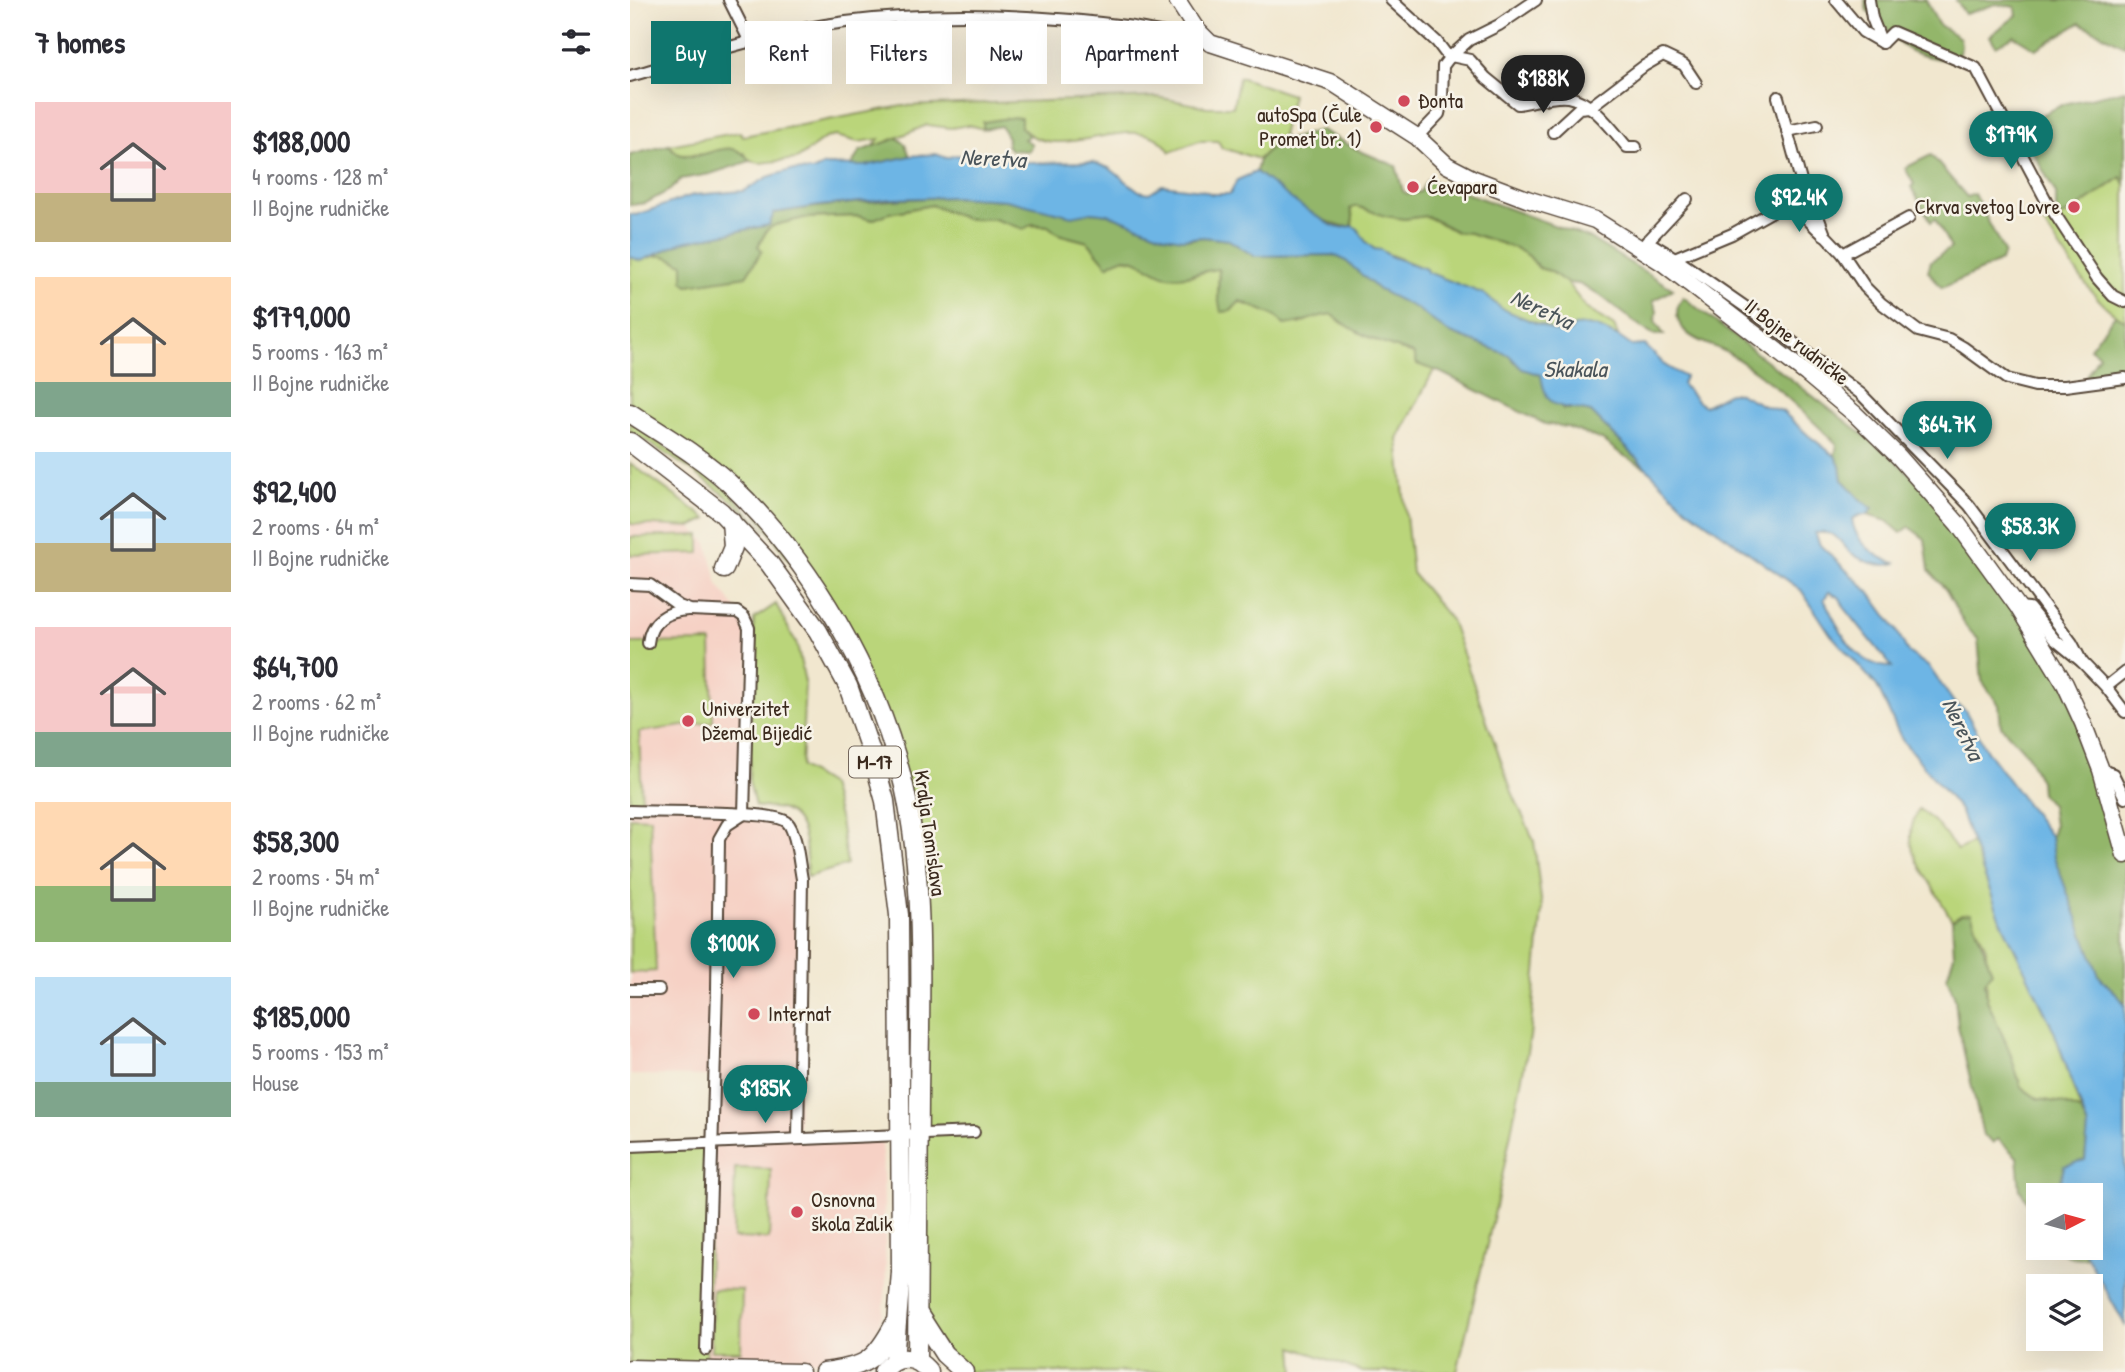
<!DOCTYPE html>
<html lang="en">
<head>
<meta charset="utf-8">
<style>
	:root { --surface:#fff; --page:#f2f2f3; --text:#2b2b33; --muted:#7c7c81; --accent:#0f766e }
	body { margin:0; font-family:"Patrick Hand",sans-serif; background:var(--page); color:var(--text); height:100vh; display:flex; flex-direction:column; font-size:26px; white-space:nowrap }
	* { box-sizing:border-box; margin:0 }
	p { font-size:23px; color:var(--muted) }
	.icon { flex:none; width:38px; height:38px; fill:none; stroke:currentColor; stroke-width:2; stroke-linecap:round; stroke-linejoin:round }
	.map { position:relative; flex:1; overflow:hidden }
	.drawer { display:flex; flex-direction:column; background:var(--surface); width:630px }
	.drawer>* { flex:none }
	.guide { position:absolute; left:21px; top:21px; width:665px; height:63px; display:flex; gap:14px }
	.needle { width:46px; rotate:84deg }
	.controls { position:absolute; left:1396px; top:1183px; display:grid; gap:14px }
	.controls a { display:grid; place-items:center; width:77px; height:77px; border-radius:0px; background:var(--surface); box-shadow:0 7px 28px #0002; font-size:35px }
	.price { position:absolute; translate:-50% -60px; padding:0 16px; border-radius:24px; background:var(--accent); color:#fff; font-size:23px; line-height:46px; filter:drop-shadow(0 2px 4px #0008) }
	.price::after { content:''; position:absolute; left:50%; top:42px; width:21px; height:16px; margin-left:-10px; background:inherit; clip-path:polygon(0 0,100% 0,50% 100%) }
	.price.active { background:#222; color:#fff }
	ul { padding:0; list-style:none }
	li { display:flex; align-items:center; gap:21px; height:175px; padding:0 35px }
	li span { display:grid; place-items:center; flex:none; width:196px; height:140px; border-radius:0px; color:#555 }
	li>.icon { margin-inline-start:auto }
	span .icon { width:84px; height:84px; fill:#fffc; stroke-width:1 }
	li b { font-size:30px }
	h2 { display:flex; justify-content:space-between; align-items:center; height:84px; padding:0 35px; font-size:30px }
	.tag { padding:0 24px; border-radius:0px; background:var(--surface); box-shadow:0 7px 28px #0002; font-size:24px; line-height:63px }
	.tag.active { background:var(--accent); color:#fff }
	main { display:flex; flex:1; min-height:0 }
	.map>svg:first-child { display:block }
	.built { fill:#f6d1c5 }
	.green { fill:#bad57a; stroke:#7a804c; stroke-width:2 }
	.forest { fill:#93b66a; stroke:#677044; stroke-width:2 }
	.water { fill:#6db5e5; stroke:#547082; stroke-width:2; fill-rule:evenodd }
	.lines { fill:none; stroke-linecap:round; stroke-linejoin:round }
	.street-casing { stroke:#564639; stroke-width:14 }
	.secondary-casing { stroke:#564639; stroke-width:19 }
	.primary-casing { stroke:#564639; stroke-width:21 }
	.street { stroke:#fff; stroke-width:10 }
	.secondary { stroke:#fff; stroke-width:16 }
	.primary { stroke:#fff; stroke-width:18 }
	.poi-dot { fill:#d1495b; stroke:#f7f3e8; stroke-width:2.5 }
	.labels { text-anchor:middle; stroke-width:5; stroke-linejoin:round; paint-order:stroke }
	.shield { fill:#f7f3e8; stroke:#73665b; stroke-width:2 }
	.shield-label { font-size:19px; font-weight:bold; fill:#3b2a1e }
	.poi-label { font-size:21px; fill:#3b2a1e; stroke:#f7f3e8; text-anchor:start }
	.street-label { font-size:21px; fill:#3b2a1e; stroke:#f7f3e8 }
	.water-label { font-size:23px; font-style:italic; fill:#4a545a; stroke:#f7f3e8 }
</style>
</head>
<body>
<main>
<section class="drawer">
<h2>7 homes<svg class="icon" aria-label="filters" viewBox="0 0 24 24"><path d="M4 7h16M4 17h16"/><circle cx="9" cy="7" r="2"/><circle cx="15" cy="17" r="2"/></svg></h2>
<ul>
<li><span style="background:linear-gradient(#f6c9c9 65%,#c2b280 0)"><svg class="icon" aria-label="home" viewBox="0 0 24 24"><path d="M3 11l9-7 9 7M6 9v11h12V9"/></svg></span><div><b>$188,000</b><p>4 rooms · 128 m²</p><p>II Bojne rudničke</p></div></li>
<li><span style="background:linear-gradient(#ffd9b3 75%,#7fa58c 0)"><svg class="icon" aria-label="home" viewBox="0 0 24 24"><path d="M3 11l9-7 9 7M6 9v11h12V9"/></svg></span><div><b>$179,000</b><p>5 rooms · 163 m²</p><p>II Bojne rudničke</p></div></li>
<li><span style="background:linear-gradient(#bfe0f5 65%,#c2b280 0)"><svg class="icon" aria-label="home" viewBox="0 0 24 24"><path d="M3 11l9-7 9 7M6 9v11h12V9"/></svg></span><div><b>$92,400</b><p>2 rooms · 64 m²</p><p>II Bojne rudničke</p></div></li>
<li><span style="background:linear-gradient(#f6c9c9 75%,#7fa58c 0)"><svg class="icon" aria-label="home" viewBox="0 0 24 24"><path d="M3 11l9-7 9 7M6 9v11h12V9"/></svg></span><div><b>$64,700</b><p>2 rooms · 62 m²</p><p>II Bojne rudničke</p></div></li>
<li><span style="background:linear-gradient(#ffd9b3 60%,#8fb573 0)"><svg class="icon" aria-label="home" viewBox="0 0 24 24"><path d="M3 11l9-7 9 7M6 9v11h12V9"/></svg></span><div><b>$58,300</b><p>2 rooms · 54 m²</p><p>II Bojne rudničke</p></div></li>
<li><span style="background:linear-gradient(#bfe0f5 75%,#7fa58c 0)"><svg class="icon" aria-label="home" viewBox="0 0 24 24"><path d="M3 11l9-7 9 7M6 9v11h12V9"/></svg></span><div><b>$185,000</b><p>5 rooms · 153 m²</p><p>House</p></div></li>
</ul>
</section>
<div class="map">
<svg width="1495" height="1372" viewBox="0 0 1495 1372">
	<rect width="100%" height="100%" fill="#f7f3e8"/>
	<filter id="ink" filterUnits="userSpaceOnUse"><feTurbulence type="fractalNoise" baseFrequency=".0143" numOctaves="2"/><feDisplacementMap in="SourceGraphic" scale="14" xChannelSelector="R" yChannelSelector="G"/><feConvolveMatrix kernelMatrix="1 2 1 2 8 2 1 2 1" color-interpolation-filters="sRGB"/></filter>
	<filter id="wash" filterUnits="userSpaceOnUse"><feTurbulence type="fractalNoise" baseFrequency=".00686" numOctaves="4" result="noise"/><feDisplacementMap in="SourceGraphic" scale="28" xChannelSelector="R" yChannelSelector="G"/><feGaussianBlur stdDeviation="1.57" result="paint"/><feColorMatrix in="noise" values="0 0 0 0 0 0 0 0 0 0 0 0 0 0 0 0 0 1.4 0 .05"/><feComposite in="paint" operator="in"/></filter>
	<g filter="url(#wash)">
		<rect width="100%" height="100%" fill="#f1e7cf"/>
		<!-- built -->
		<path class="built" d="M0 524 61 527 77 543 88 584 119 628 114 814 154 820 172 879 168 1139 252 1135 256 1282 253 1312 247 1329 236 1345 224 1353 207 1358 190 1361 76 1358 84 1076 0 1075Z"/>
		<!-- green -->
		<g class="green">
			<path d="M609 77 662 95 652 136 629 159 592 148 588 141H569L540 152C511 102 429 170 391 127L353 122V129L339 125 321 128 297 125 242 148 249 139 228 142 206 136 195 138 167 159 130 163 120 161 114 153 50 155 39 145 110 132 113 136 272 106 527 97 577 107H603Z"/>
			<path d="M1492 177 1495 185V320C1464 306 1432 249 1412 221L1442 212Z"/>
			<path d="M302 205 336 219H364L382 225 419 226 428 234 458 242 486 259C510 255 532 275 556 276 567 276 578 269 589 268L588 297C616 302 643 315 670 324L685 316 702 314 712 323 784 354 787 364 804 370 768 439 782 573 821 620 882 792 904 841 912 908 900 1037 867 1202 827 1372H733L663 1347 665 1372H334L295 1326 290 1065 274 787 224 654 120 504 0 413V257L11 261C27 253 38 255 53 264V276L58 285 116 275 132 251 128 246 137 230 145 225 173 218 228 216 242 220 259 213Z"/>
			<path d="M726 206 774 219 796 216 827 232 840 233 885 248 899 256 909 268 920 271 937 283 957 309 984 326 989 337 967 327 930 333 872 309 854 294 797 272 796 269C779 262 761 255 745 249 733 245 733 231 722 226L723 216 720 209Z"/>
			<path d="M0 422 101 493 135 531 105 503 63 471 0 431Z"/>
			<path d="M0 463 77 519 61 527 0 524Z"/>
			<path d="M70 535V553L0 555V537Z"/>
			<path d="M146 604 167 645 175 682 171 767 200 785 210 821 217 865 177 877C176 855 179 821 154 810 146 807 134 808 125 806L119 781 124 619Z"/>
			<path d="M81 642 83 722 9 732 12 803H0V643Z"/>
			<path d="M1289 809 1305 822 1327 850 1342 843 1371 920 1424 1031 1451 1111 1432 1103 1408 1099 1391 1087 1379 1050 1357 1000 1356 948 1341 914H1332L1322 920C1314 907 1307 894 1299 881 1283 857 1273 836 1289 809Z"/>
			<path d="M0 817 20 818 26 971 0 973Z"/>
			<path d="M82 1142 76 1370 0 1368V1146Z"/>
			<path d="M105 1168 141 1169 139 1239 103 1238Z"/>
			<path d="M82 1289 112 1290 111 1351H81Z"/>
		</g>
		<!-- forest -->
		<g class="forest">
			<path d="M1235 0H1296L1308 24 1330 38 1331 46 1326 62C1310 58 1286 57 1273 46 1259 34 1253 22 1237 11Z"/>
			<path d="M1326 0H1495V46L1450 23 1406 49 1384 36 1366 46 1360 36 1387 15 1385 7 1366 4 1335 14Z"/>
			<path d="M1495 90V185L1491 177 1442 212 1426 218V194L1389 126 1434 104Z"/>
			<path d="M384 117 391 118V127L399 136 394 139 402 144 399 151 381 150 377 145 378 138 371 126 353 129V122Z"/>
			<path d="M691 130 730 151 766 166 773 191 778 194 790 192 798 179 959 238 1043 289 1023 301 1027 311 1025 321 1034 335H1025L1014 329 967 293 949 284 937 283 920 271 909 268 899 256 885 248 840 233 827 232 797 216 774 219 755 216 726 206 720 209 723 216 722 226C692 231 650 189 626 172L629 159 652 136 656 140Z"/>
			<path d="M268 138 275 144 280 156 235 166H221L230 151Z"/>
			<path d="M39 145C42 149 47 154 52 155 76 162 100 133 120 161L80 174 51 179 40 190 16 203 0 205V155Z"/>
			<path d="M1301 155 1337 197 1344 194 1374 252 1371 261 1312 288 1298 271 1301 261 1321 248 1305 219 1301 222 1281 187 1284 184 1275 168Z"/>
			<path d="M324 197 375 200 453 213 462 212 478 214 535 236 560 239 573 237 599 240 624 256 704 255 716 261 749 290 786 308 818 332 879 355 892 369 911 375 933 409H947L961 412 1016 468 991 454 972 440 937 427 915 424 810 372 787 364 784 354C755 345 726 335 702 314 685 316 671 324 654 325L646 316 610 301 601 311 591 312 588 297 589 269C571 270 552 281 534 275 512 267 500 247 478 266L458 242 428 234 418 226 402 224 394 229 364 219H336L302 205 259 213 242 220 228 216 174 218 145 225 137 230 128 246 132 251 116 276 58 285 53 281V264L35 256H22L53 242 139 225 144 213C204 203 264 199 324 197Z"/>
			<path d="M1053 297 1265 459 1328 524 1435 684 1495 855V1005C1488 993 1478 987 1469 976L1424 857 1421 837 1424 826 1421 805 1411 793 1410 781 1397 754 1371 726 1369 705 1352 681 1348 639 1336 627 1316 590 1299 570 1295 539 1279 527 1271 533 1257 521 1237 515 1243 509C1230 503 1223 489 1212 480L1210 466 1205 456 1207 444C1180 419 1155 393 1126 372 1116 365 1105 356 1094 351 1082 345 1064 341 1055 331 1045 320 1045 308 1053 297Z"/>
			<path d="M1485 315 1495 320V378L1450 386 1469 355 1460 348Z"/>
			<path d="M1341 913 1362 972 1355 982 1357 1000 1379 1050 1391 1087 1408 1099 1432 1103 1451 1111 1458 1127 1455 1160 1434 1167 1428 1195H1409V1220L1390 1190 1387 1157 1368 1139 1363 1143 1353 1135 1328 1026 1325 998 1317 977 1324 955 1322 920 1332 914Z"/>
			<path d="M1428 1248H1452L1457 1257C1446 1259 1435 1258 1428 1248Z"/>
		</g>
		<!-- water -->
		<path class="water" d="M306 154 316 158 326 155 340 157 352 154 403 163 462 162 479 168 509 191 519 193 532 185 572 190 582 194H600L607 180 626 172 668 204 701 225 711 228 722 226 727 228 736 242 744 249 751 250 760 256 796 269 797 272 854 294 872 309 930 333 940 332 944 326 958 325 967 327 989 337 1002 346 1015 345 1036 366 1055 377 1052 384 1068 402 1075 406 1099 393H1109L1134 406 1152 411 1178 435 1205 456 1210 466 1212 480C1223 489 1230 503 1243 508L1237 515H1230L1222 519C1224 540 1245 558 1265 563 1251 569 1228 560 1218 550 1206 537 1205 531 1185 533L1190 545 1239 592 1266 629 1278 652 1299 667 1325 704 1335 710 1357 751 1421 837 1424 857 1469 976C1478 987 1488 993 1495 1005V1325L1452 1248H1461V1195H1428L1434 1166 1455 1160 1458 1127 1424 1031 1371 920 1330 810 1272 740 1247 686 1201 635 1171 590 1056 508 961 412C933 405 916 413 911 375L892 369 879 355 818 332 786 308 749 290 716 261 704 255 624 256 599 240 573 237 552 239 535 236 478 214 462 212 442 216 375 200 324 197 261 199 189 206 144 213 139 225 53 242 11 261 0 257V214L6 215 63 195 114 191 138 177 161 170 182 171 195 165 235 166 280 156ZM1199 592 1210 598 1214 607 1262 667C1224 667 1209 629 1194 599Z"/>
	</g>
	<g filter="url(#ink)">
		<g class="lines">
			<defs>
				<g id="street">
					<path d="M99 0 120 42"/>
					<path d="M761 0 807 42 819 58"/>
					<path d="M1206 0 1233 32 1252 43 1242 18 1239 0"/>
					<path d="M1252 43 1263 32 1346 68 1417 202 1467 278 1483 296 1495 302"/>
					<path d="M821 56 840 60 856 78 888 104C904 102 922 95 938 97 962 101 982 129 997 147H1006"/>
					<path d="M0 76C71 56 143 31 216 22 308 11 404 14 496 26 524 30 552 37 580 43"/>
					<path d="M1148 97 1171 181 1181 198 1195 235 1213 254 1235 287 1251 303 1288 331 1319 339 1333 347 1377 379 1405 386H1435L1495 378"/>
					<path d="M1157 131 1187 125"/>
					<path d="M923 132 949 108 960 107 1014 66 1033 55 1054 65 1066 83"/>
					<path d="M787 137 809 114 812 100 813 66 819 58 839 40 869 25 906 0"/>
					<path d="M1017 241 1045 258 1127 315 1231 394 1339 505 1442 643 1452 662"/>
					<path d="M1014 245 1057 199"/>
					<path d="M1213 254 1279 218"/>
					<path d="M1042 259 1102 234 1152 206C1169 205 1181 225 1194 235"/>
					<path d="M0 584 20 585 49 606 60 610 107 612 114 617 119 628 114 814 97 825 89 839 87 989 76 1350"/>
					<path d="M1388 607 1399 608 1424 639 1452 662 1476 687 1495 712"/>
					<path d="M18 643C20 621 37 611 58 610"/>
					<path d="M1476 687 1495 672"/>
					<path d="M1471 770 1483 774 1495 798"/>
					<path d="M0 811C24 812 144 810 157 822 167 832 169 865 172 879L168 1139"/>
					<path d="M0 990H29"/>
					<path d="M0 1146 344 1132"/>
				</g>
				<g id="secondary">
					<path d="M547 0 566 29 580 43 703 83 787 137 817 165 844 179 897 199 965 220 1033 263 1177 374 1226 415 1269 457 1328 524 1388 607 1435 684 1453 723 1471 770 1495 855"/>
					<path d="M0 1368 171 1372"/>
				</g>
				<g id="primary">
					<path d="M0 413C33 435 70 456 99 483 181 560 248 676 274 786 296 883 290 997 289 1097 288 1185 287 1273 287 1361"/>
					<path d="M0 442 91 512 139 563 188 631 218 686 244 761 255 801 269 915 271 1272 264 1361"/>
					<path d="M94 569 103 547 101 521"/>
					<path d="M289 1315 314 1354 334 1372"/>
					<path d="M194 1372C235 1366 244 1363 264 1325"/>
					<path d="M253 1372C266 1354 286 1355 299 1372"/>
				</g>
			</defs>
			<!-- street casing -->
			<use href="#street" class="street-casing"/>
			<!-- secondary casing -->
			<use href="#secondary" class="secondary-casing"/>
			<!-- primary casing -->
			<use href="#primary" class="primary-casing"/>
			<!-- street -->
			<use href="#street" class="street"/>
			<!-- secondary -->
			<use href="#secondary" class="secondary"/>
			<!-- primary -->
			<use href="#primary" class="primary"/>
		</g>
	</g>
	<!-- markers -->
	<g class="poi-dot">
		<circle cx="774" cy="101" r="7"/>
		<circle cx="746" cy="127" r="7"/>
		<circle cx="783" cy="187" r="7"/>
		<circle cx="1444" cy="207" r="7"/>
		<circle cx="58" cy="721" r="7"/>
		<circle cx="124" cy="1014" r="7"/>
		<circle cx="167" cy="1212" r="7"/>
	</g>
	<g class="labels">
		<!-- shield labels -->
		<rect class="shield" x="219" y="746.5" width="52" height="31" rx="5"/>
		<g class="shield-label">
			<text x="245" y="769">M-17</text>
		</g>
		<!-- poi labels -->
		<g class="poi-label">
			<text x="788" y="108">Đonta</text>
			<text x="732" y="122" text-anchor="end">autoSpa (Čule<tspan x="732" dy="24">Promet br. 1)</tspan></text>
			<text x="797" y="194">Ćevapara</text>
			<text x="1430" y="214" text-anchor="end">Ckrva svetog Lovre</text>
			<text x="72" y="716">Univerzitet<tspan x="72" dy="24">Džemal Bijedić</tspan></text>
			<text x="138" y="1021">Internat</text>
			<text x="181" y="1207">Osnovna<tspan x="181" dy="24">škola Zalik</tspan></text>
		</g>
		<!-- street labels -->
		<g class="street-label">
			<text transform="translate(1167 342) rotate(38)" y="7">II Bojne rudničke</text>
			<text transform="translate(300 833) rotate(82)" y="7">Kralja Tomislava</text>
		</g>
		<!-- water labels -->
		<g class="water-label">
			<text transform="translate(363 158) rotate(3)" y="8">Neretva</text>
			<text transform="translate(912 309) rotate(25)" y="8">Neretva</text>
			<text x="945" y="377">Skakala</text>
			<text transform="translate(1333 729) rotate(64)" y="8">Neretva</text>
		</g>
	</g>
</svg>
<div class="controls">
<a><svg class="needle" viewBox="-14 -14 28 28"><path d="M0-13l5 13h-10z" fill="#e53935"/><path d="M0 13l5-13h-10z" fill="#7c7c81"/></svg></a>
<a><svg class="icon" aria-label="layers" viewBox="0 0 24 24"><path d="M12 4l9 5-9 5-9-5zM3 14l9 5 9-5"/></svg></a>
</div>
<b class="price active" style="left:913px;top:115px">$188K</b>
<b class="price" style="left:1381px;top:171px">$179K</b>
<b class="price" style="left:1169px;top:234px">$92.4K</b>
<b class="price" style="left:1317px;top:461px">$64.7K</b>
<b class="price" style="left:1400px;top:563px">$58.3K</b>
<b class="price" style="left:103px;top:980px">$100K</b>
<b class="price" style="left:135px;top:1125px">$185K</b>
<div class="guide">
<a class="tag active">Buy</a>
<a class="tag">Rent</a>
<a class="tag">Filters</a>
<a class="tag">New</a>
<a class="tag">Apartment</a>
</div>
</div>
</main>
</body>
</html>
